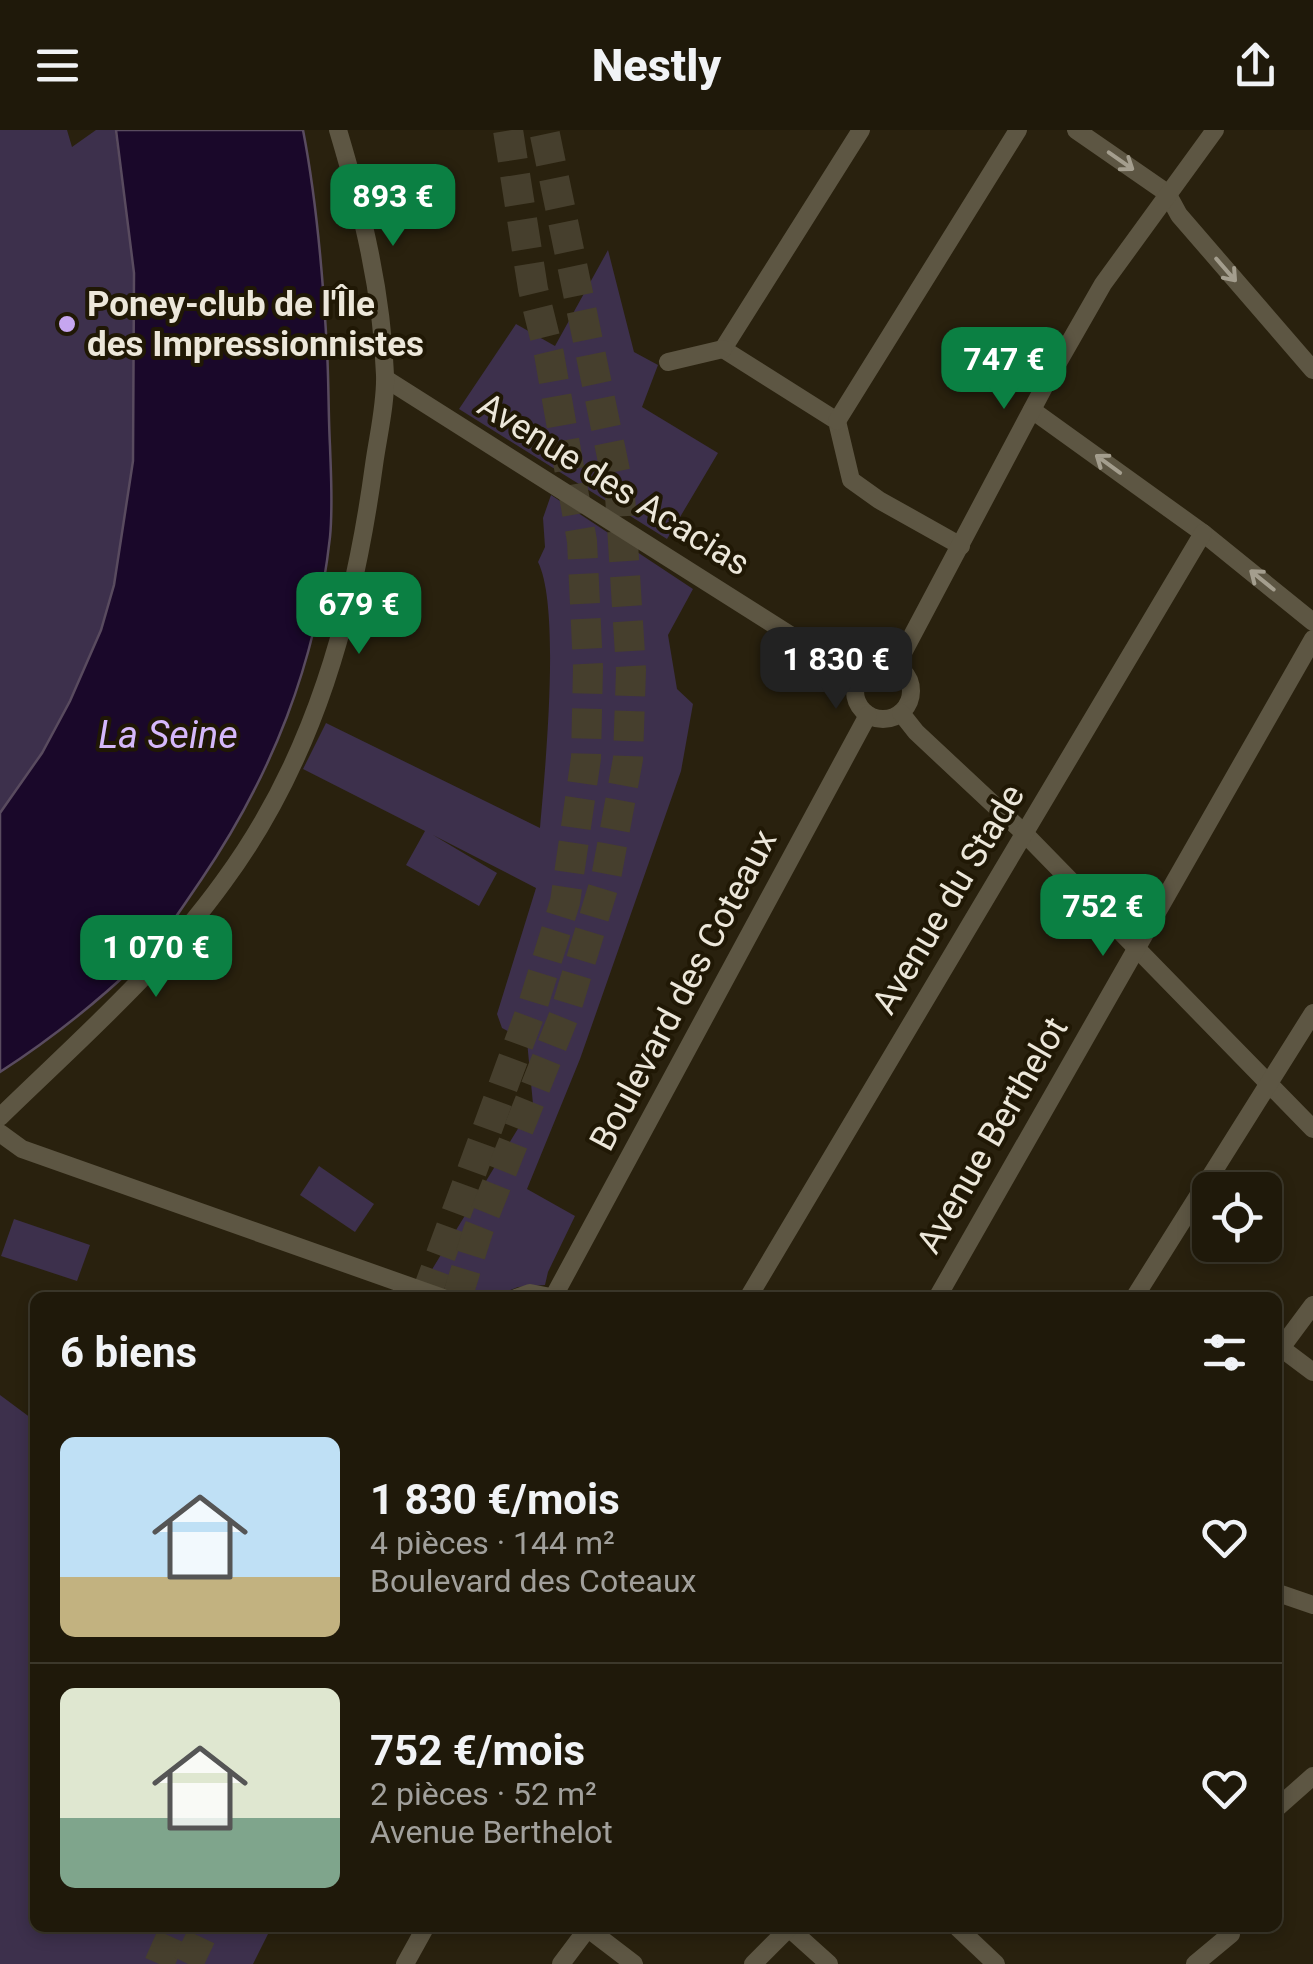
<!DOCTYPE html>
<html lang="fr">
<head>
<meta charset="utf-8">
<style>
	:root { --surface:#1f190a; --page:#272213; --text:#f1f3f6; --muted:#a1a09c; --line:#3c382b; --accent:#0b8043 }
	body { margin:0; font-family:Roboto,sans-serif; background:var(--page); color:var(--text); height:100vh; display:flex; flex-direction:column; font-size:38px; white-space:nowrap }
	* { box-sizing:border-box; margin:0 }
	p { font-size:32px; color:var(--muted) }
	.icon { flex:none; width:55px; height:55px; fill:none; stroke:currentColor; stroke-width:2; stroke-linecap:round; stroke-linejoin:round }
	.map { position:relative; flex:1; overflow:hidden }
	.side { position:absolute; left:30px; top:1162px; width:1252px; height:640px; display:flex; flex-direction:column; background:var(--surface); border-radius:15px; box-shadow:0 5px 15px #0003,0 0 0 2px var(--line) }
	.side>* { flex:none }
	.fabs { position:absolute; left:1192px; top:1042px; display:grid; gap:20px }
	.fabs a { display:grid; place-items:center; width:90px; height:90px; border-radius:15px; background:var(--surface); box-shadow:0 5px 15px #0003,0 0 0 2px var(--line); font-size:50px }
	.price { position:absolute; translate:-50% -85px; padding:0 22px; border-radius:20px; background:var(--accent); color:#fff; font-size:32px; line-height:65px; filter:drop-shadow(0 2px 5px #0008) }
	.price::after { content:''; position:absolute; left:50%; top:60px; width:30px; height:22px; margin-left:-15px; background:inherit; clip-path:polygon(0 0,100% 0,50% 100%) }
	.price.current { background:#222; color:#fff }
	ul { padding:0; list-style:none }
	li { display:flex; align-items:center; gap:30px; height:250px; padding:0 30px }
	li+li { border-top:2px solid var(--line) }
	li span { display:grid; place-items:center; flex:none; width:280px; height:200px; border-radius:15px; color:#555 }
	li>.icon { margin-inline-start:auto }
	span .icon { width:120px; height:120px; fill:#fffc; stroke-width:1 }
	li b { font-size:42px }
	h2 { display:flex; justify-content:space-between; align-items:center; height:120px; padding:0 30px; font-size:42px }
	header { display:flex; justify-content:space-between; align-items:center; height:130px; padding:0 30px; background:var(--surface); font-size:45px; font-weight:800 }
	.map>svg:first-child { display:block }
	.green { fill:#3d304c }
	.water { fill:#1a082a; stroke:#594b5f; stroke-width:2.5 }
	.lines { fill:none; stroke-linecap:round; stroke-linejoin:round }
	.highway-tunnel { stroke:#463f2d; stroke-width:30; stroke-dasharray:30 15; stroke-linecap:butt }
	.street { stroke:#5d5643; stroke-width:18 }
	.oneway { stroke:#a49e8e }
	.poi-dot { fill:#c6a6f0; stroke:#201805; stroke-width:4 }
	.labels { text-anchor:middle; stroke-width:8; stroke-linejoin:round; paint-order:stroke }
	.poi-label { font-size:35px; font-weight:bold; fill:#ece7da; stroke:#201805; text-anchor:start }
	.street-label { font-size:35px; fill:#ece7da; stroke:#201805 }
	.water-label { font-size:38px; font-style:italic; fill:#d5b8fb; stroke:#201805 }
</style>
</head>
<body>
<header><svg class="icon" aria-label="menu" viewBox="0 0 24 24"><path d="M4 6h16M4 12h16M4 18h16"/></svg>Nestly<svg class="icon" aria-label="share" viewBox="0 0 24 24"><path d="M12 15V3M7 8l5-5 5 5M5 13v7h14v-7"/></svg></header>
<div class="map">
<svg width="1313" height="1834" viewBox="0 0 1313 1834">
	<rect width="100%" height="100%" fill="#29210e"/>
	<!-- green -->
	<g class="green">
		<path d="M0 0H67L72 17 96 0H115L134 144 133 332 114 456 101 499 70 571 44 621 0 683Z"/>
		<path d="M608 120 634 222 658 235 642 277 718 323 667 409 459 279 516 194 555 216Z"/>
		<path d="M551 365 693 459 668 505 677 559 693 574 681 641 580 929 527 1059 575 1086 548 1142 545 1155 518 1157 493 1167 428 1146 533 974 527 911 502 898 497 884 536 758 433 705 497 743 479 776 406 735 425 701 303 639 326 593 540 698C545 640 561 478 538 432L545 417 543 388Z"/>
		<path d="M319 1036 374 1074 355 1102 300 1065Z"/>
		<path d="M14 1089 90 1115 77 1151 1 1126Z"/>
		<path d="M0 1265 35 1291V1798H271L253 1834H0Z"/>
	</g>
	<!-- water -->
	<path class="water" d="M116 0H303C316 67 322 135 326 203 329 241 328 279 330 316 331 347 333 376 330 407 316 534 272 645 201 750 181 779 162 810 137 834 95 874 48 911 0 942V683L42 623 70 571 101 500 114 455 133 331 134 143Z"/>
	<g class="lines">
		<!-- highway-tunnel -->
		<g class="highway-tunnel">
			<path d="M425 1168 533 875 565 772 586 628 588 537 582 411 549 224 533 159 508 0"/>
			<path d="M457 1168 478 1101 565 883 606 748 628 629 631 540 620 365 544 0"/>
			<path d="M159 1834 175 1798"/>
			<path d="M188 1834 205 1798"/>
		</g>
		<!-- street -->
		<g class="street">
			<path d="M1076 0 1167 63 1179 85 1313 240"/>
			<path d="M723 219 837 291 851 350 879 370 961 416"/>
			<path d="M723 219 861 0"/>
			<path d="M668 232 723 219"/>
			<path d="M386 249 858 548"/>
			<path d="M1032 280 1203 403 1313 492"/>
			<path d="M837 291 1018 0"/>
			<circle cx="883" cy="561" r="28"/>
			<path d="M896 536 1044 257 1103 154 1215 0"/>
			<path d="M901 583 916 602 1025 704 1313 999"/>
			<path d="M0 987C78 911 160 840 224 751 314 629 354 483 374 335 378 306 386 274 385 245 382 161 362 80 338 0"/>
			<path d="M0 1003 22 1019 443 1168"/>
			<path d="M554 1166 868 585"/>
			<path d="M516 1168 530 1163 556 1168"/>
			<path d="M748 1168 1203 403"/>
			<path d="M937 1168 1313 509"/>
			<path d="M1134 1168 1313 883"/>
			<path d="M1281 1218 1313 1242"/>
			<path d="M1278 1222 1313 1175"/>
			<path d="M1278 1463 1313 1475"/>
			<path d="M1278 1677 1313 1646"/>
			<path d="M587 1798 634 1834"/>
			<path d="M789 1798 829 1834"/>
			<path d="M958 1798 996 1834"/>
			<path d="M405 1834 425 1798"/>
			<path d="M561 1834 588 1798"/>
			<path d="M753 1834 789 1798"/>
			<path d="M1195 1834 1231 1804V1798"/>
		</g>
	</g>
	<!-- one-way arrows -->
	<defs><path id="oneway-shaft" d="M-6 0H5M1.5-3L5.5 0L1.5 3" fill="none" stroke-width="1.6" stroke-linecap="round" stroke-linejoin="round" transform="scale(2.5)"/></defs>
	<g class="oneway">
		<use href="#oneway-shaft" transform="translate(1121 31) rotate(35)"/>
		<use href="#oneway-shaft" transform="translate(1226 140) rotate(49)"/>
		<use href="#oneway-shaft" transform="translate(1108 334) rotate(-144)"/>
		<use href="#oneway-shaft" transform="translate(1262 450) rotate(-141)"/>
	</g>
	<!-- markers -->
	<circle class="poi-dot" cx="67" cy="194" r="10"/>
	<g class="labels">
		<!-- poi labels -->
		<g class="poi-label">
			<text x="87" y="186">Poney-club de l'Île<tspan x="87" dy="40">des Impressionnistes</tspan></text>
		</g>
		<!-- street labels -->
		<g class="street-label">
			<text transform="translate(614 354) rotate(32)" y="12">Avenue des Acacias</text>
			<text transform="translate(948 769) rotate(-59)" y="12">Avenue du Stade</text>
			<text transform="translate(683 860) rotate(-62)" y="12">Boulevard des Coteaux</text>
			<text transform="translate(992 1005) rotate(-60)" y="12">Avenue Berthelot</text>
		</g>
		<!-- water labels -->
		<g class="water-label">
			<text x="168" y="618">La Seine</text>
		</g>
	</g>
</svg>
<div class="fabs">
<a><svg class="icon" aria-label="locate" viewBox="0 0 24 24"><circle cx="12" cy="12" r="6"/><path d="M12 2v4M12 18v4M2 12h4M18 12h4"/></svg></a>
</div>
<b class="price" style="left:393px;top:119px">893 €</b>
<b class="price" style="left:1004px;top:282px">747 €</b>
<b class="price" style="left:359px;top:527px">679 €</b>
<b class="price current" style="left:836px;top:582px">1 830 €</b>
<b class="price" style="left:1103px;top:829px">752 €</b>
<b class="price" style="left:156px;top:870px">1 070 €</b>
<section class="side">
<h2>6 biens<svg class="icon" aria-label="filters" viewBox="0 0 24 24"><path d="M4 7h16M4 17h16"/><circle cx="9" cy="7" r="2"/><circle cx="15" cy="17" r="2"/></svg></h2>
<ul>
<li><span style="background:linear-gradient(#bfe0f5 70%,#c2b280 0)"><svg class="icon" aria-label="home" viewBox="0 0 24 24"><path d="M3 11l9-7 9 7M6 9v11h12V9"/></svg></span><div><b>1 830 €/mois</b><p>4 pièces · 144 m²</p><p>Boulevard des Coteaux</p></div><svg class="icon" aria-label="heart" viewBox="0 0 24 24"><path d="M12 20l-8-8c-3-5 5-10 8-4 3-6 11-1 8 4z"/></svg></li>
<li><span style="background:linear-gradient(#dfe7d0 65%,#7fa58c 0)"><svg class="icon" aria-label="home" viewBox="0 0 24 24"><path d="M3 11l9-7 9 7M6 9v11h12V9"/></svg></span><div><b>752 €/mois</b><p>2 pièces · 52 m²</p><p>Avenue Berthelot</p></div><svg class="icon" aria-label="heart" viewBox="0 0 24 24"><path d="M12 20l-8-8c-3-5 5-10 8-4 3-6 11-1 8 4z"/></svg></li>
</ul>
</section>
</div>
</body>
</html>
